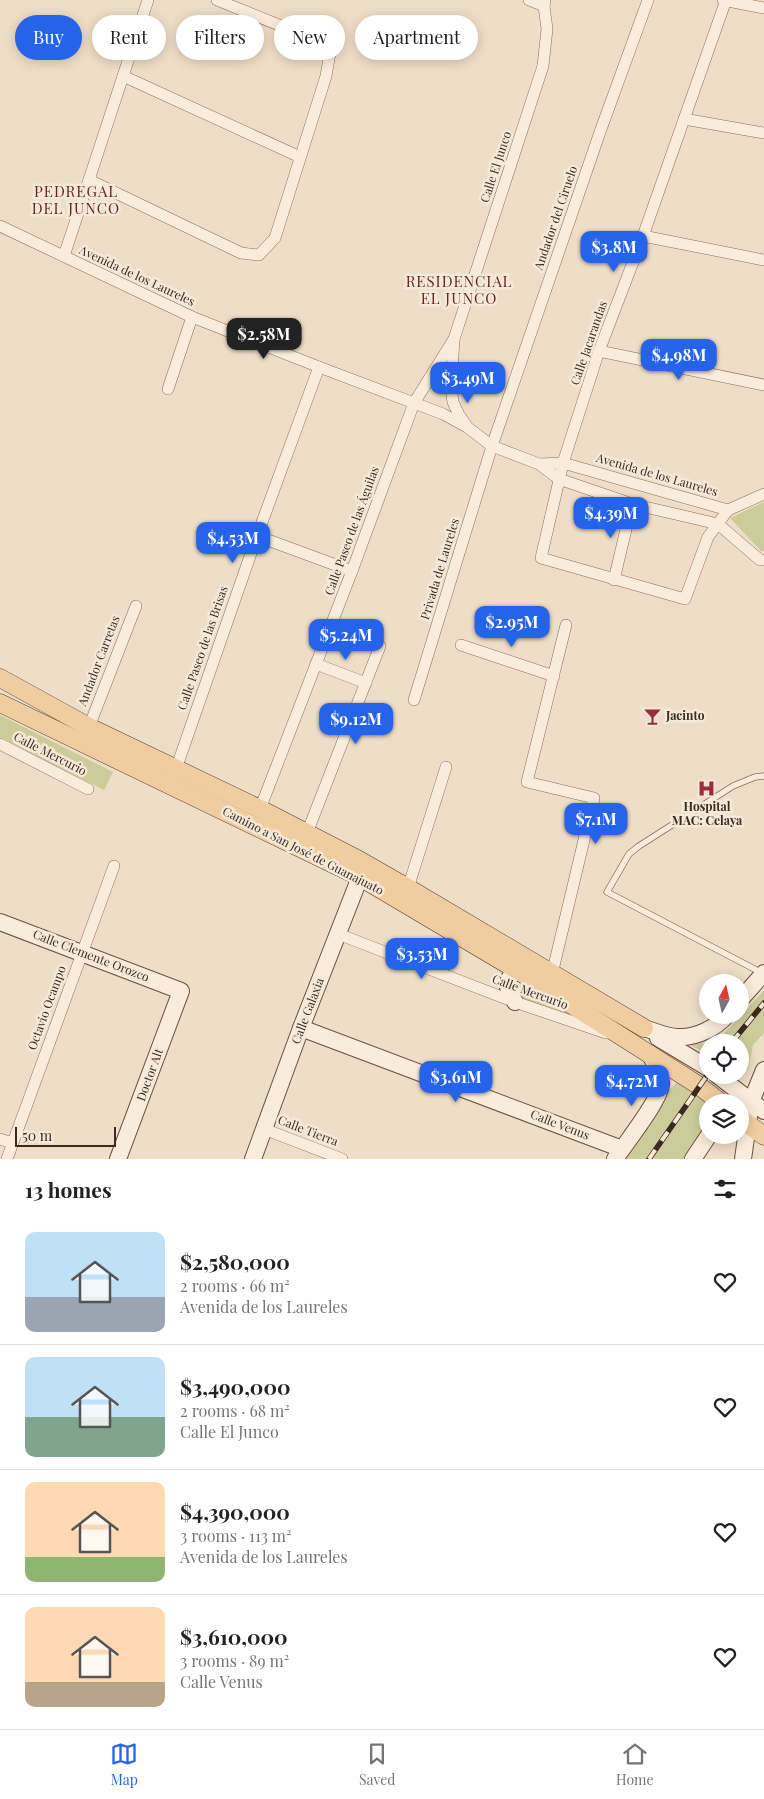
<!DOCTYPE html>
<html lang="en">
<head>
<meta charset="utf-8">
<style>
	:root { --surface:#fff; --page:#f2f2f2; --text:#202124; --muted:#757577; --line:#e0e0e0; --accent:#2563eb }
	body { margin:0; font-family:"Playfair Display",serif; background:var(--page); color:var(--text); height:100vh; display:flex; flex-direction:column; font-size:19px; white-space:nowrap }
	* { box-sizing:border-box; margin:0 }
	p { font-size:16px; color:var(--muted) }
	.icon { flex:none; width:28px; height:28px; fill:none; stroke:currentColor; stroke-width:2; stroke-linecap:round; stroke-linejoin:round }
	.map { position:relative; height:1159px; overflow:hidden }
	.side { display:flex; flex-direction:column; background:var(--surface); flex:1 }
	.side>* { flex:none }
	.banner { position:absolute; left:15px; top:15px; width:500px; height:45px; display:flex; gap:10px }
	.needle { width:32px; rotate:8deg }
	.buttons { position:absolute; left:699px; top:974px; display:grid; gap:10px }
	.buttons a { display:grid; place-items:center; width:50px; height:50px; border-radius:50%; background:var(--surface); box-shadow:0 2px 12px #0003; font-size:25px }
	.scale { position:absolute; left:15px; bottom:12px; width:101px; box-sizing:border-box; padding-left:5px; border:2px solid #3a2a20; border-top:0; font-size:14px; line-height:18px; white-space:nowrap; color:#3a2a20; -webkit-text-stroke:4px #f5e9d7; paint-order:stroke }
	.price { position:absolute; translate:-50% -42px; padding:0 11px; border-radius:10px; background:var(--accent); color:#fff; font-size:16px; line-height:32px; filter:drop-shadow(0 1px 2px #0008) }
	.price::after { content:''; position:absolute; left:50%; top:30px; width:15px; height:11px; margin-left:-8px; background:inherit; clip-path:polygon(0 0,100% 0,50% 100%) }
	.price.selected { background:#222; color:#fff }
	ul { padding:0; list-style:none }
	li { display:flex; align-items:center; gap:15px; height:125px; padding:0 25px }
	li+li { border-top:1px solid var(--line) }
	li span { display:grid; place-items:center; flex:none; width:140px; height:100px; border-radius:10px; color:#555 }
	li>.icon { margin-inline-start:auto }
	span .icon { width:60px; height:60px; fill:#fffc; stroke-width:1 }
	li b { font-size:21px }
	h2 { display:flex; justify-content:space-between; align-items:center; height:60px; padding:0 25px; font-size:21px }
	.pill { padding:0 18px; border-radius:22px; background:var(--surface); box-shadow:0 2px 12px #0003; font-size:18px; line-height:45px }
	.pill.selected { background:var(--accent); color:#fff }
	.dock { display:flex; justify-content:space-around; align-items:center; height:70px; border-top:1px solid var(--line); background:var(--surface); font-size:14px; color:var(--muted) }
	.dock a { display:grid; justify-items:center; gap:2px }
	.dock .selected { color:var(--accent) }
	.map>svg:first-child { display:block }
	.green { fill:#cccc9b }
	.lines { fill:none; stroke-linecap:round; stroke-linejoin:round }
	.lane-casing { stroke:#8a6f5d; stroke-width:7 }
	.street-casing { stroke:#8a6f5d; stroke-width:12 }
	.secondary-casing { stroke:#6c5040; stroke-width:18 }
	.primary-casing { stroke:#583e31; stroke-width:19 }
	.lane { stroke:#f9ecdb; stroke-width:5.5 }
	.street { stroke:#f9ecdb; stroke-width:11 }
	.secondary { stroke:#f9ecdb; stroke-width:16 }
	.primary { stroke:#f0cda1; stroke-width:18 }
	.rail-casing { stroke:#3a2a20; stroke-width:5.5 }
	.rail { stroke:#f5e9d7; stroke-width:4; stroke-dasharray:11; stroke-linecap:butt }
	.labels { text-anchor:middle; stroke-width:5; stroke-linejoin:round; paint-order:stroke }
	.street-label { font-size:12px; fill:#3a2a20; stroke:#f5e9d7 }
	.poi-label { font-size:12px; font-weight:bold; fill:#3a2a20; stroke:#f5e9d7; text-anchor:start }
	.quarter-label { font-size:15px; letter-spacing:1px; fill:#662620; stroke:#f5e9d7 }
</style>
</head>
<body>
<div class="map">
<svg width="764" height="1159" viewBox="0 0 764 1159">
	<rect width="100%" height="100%" fill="#eedec7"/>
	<!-- green -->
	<g class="green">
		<path d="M764 502V551H761L730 518Z"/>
		<path d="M0 715 113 772 104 790 0 737Z"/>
		<path d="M519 981 584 1019 522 999 518 993Z"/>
		<path d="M764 990V1033L753 1045 748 1070 740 1072V1042H708L707 1055 689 1044 705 1043 723 1035Z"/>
		<path d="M676 1083 686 1084 708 1102 707 1127 684 1159H623L664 1096Z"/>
	</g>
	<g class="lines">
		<defs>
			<path id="lane" d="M762 973 607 892 629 854 639 846 733 786 755 777 764 776"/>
			<g id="street">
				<path d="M529 0 544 6"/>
				<path d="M723 0 764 8"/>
				<path d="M726 0 643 236 599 351 563 463 541 558 685 599 708 537 728 510"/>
				<path d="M123 76 300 157"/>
				<path d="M684 119 764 133"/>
				<path d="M89 180 241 253 259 255 275 238 326 76 330 53 321 42 217 0"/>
				<path d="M0 226 192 317 319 367 443 414 467 427 492 446 539 464 559 479 632 504 718 524 760 560H764"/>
				<path d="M643 236 764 260"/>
				<path d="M64 256 148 0"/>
				<path d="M599 351 764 385"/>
				<path d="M168 389 192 317"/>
				<path d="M466 425 459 415 453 402 451 388 454 339 543 66 547 29 544 6 545 0"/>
				<path d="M539 464 563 463 728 510 764 494"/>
				<path d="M257 536 352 571"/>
				<path d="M614 580 632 504"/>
				<path d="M461 645 554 676"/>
				<path d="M316 664 366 683"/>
				<path d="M414 700 492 446 600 132 648 0"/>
				<path d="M89 727 136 606"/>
				<path d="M0 744 88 789"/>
				<path d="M176 769 257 536 319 367"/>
				<path d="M260 809 352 571 414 403 454 339"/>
				<path d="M307 833 380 646"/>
				<path d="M408 888 446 767"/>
				<path d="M338 934 515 1002 606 1033"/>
				<path d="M552 974 594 798 527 782 566 625"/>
				<path d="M264 1129 342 1159"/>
				<path d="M0 1139 12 1143"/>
				<path d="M7 1159 114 866"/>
			</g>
			<g id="secondary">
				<path d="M0 922 181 991 118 1159"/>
				<path d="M740 1000 764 973"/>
				<path d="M515 1002C500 978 510 979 525 960"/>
				<path d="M301 1028 622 1149"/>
				<path d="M644 1028C654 1031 667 1037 678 1037 696 1038 716 1028 727 1015"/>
				<path d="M658 1038 708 1068"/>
				<path d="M717 1075 764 1111"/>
				<path d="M253 1159 301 1028 360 877 367 865"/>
				<path d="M615 1159C625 1144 662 1098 661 1083 660 1073 654 1063 650 1054"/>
				<path d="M693 1159 709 1135"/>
				<path d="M743 1159 751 1102 764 1070"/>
			</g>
			<g id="primary">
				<path d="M0 678 89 727 260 809 359 860 408 888 644 1028"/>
				<path d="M0 703 360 877 517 970 698 1085 720 1102"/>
				<path d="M740 1118 764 1136"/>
			</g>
		</defs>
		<!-- lane casing -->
		<use href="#lane" class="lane-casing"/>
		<!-- street casing -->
		<use href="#street" class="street-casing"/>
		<!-- secondary casing -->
		<use href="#secondary" class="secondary-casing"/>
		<!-- primary casing -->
		<use href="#primary" class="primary-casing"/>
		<!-- lane -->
		<use href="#lane" class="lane"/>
		<!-- street -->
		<use href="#street" class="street"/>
		<!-- secondary -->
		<use href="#secondary" class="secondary"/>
		<!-- primary -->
		<use href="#primary" class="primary"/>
		<defs>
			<g id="rail">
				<path d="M732 1042 764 1003"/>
				<path d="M649 1159 708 1074"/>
			</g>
		</defs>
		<!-- rail casing -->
		<use href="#rail" class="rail-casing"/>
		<!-- rail -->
		<use href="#rail" class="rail"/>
	</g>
	<!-- icons -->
	<defs>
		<symbol id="bar-bare" viewBox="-9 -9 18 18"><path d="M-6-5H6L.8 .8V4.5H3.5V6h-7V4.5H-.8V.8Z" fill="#982e3b" stroke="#f5e9d7" stroke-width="2.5" paint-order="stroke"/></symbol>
		<symbol id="hospital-bare" viewBox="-9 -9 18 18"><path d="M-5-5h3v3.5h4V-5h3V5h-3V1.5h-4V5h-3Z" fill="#982e3b" stroke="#f5e9d7" stroke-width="2.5" paint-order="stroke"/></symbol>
	</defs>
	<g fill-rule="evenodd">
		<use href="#bar-bare" x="640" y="704" width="25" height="25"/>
		<use href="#hospital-bare" x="694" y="776" width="25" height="25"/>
	</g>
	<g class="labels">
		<!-- street labels -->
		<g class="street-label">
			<text transform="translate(496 167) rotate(-72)" y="4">Calle El Junco</text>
			<text transform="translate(556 218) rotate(-71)" y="4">Andador del Ciruelo</text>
			<text transform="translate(137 276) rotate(25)" y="4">Avenida de los Laureles</text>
			<text transform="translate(589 343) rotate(-71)" y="4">Calle Jacarandas</text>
			<text transform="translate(657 475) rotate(16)" y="4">Avenida de los Laureles</text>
			<text transform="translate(352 531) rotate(-70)" y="4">Calle Paseo de las Águilas</text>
			<text transform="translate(440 569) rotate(-73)" y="4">Privada de Laureles</text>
			<text transform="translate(203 648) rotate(-71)" y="4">Calle Paseo de las Brisas</text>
			<text transform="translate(99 661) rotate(-69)" y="4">Andador Carretas</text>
			<text transform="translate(50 754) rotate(27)" y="4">Calle Mercurio</text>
			<text transform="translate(303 851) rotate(27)" y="4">Camino a San José de Guanajuato</text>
			<text transform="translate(91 956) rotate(21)" y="4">Calle Clemente Orozco</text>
			<text transform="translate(530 992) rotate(20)" y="4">Calle Mercurio</text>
			<text transform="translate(47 1008) rotate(-70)" y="4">Octavio Ocampo</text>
			<text transform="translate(308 1011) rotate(-69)" y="4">Calle Galaxia</text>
			<text transform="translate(150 1075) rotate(-70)" y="4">Doctor Alt</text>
			<text transform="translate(560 1125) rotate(21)" y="4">Calle Venus</text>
			<text transform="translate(308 1131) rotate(21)" y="4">Calle Tierra</text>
		</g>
		<!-- poi labels -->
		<g class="poi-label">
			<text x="666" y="720">Jacinto</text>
			<text x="707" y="811" text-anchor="middle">Hospital<tspan x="707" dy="14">MAC: Celaya</tspan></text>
		</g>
		<!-- quarter labels -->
		<g class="quarter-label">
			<text x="76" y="197">PEDREGAL<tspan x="76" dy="17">DEL JUNCO</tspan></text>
			<text x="459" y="287">RESIDENCIAL<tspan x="459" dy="17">EL JUNCO</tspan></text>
		</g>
	</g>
</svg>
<div class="buttons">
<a><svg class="needle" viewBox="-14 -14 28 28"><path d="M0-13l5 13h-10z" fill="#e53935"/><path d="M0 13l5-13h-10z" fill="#757577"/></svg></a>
<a><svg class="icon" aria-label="locate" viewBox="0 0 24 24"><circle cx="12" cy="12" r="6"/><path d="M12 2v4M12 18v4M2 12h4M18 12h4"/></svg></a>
<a><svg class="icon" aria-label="layers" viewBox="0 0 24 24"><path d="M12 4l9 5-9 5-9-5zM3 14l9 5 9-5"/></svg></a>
</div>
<div class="scale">50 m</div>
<b class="price" style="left:614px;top:273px">$3.8M</b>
<b class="price selected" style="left:264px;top:360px">$2.58M</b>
<b class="price" style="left:679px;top:381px">$4.98M</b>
<b class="price" style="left:468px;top:404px">$3.49M</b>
<b class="price" style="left:611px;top:539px">$4.39M</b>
<b class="price" style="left:233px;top:564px">$4.53M</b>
<b class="price" style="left:512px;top:648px">$2.95M</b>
<b class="price" style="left:346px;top:661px">$5.24M</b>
<b class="price" style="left:356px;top:745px">$9.12M</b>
<b class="price" style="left:596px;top:845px">$7.1M</b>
<b class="price" style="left:422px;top:980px">$3.53M</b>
<b class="price" style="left:456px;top:1103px">$3.61M</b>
<b class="price" style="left:632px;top:1107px">$4.72M</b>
<div class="banner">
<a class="pill selected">Buy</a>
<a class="pill">Rent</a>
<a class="pill">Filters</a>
<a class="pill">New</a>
<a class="pill">Apartment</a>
</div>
</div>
<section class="side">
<h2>13 homes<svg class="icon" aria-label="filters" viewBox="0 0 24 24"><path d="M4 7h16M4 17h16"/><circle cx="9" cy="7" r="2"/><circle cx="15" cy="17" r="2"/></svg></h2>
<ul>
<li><span style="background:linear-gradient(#bfe0f5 65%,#9aa5b1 0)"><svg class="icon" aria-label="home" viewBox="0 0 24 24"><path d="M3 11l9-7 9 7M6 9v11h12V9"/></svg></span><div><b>$2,580,000</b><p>2 rooms · 66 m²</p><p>Avenida de los Laureles</p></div><svg class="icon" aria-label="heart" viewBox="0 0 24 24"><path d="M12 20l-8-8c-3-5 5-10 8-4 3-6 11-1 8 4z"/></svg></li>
<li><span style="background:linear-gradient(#bfe0f5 60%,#7fa58c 0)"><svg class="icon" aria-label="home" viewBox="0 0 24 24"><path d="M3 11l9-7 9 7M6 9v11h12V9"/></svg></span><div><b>$3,490,000</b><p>2 rooms · 68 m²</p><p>Calle El Junco</p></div><svg class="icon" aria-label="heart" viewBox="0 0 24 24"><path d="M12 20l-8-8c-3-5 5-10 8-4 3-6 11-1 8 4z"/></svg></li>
<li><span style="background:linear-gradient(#ffd9b3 75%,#8fb573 0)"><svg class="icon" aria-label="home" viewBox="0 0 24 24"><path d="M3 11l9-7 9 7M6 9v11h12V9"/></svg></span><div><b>$4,390,000</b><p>3 rooms · 113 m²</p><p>Avenida de los Laureles</p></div><svg class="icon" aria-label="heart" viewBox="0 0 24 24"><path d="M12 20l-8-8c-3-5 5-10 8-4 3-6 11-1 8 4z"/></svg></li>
<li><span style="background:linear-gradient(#ffd9b3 75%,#b9a48a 0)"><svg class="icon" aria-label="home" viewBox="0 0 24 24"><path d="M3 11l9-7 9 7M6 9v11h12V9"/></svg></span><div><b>$3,610,000</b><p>3 rooms · 89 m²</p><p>Calle Venus</p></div><svg class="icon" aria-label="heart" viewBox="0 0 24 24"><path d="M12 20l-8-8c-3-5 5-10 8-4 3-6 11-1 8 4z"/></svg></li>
</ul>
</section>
<nav class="dock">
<a class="selected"><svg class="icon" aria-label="map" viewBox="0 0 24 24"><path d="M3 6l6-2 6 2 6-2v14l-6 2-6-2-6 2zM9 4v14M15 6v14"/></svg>Map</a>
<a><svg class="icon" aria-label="saved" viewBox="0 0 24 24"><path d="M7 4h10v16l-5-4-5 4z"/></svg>Saved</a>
<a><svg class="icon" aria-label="home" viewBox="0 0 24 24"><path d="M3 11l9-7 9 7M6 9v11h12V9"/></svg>Home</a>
</nav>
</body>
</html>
